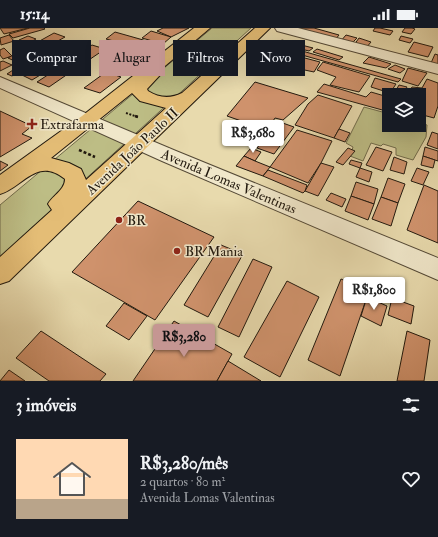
<!DOCTYPE html>
<html lang="pt">
<head>
<meta charset="utf-8">
<style>
	:root { --surface:#171b24; --page:#242831; --text:#f1f3f6; --muted:#9ea1a6; --accent:#c59692 }
	body { margin:0; font-family:"IM FELL Double Pica",serif; background:var(--page); color:var(--text); height:100vh; display:flex; flex-direction:column; font-size:15px; white-space:nowrap }
	* { box-sizing:border-box; margin:0 }
	p { font-size:13px; color:var(--muted) }
	.icon { flex:none; width:22px; height:22px; fill:none; stroke:currentColor; stroke-width:2; stroke-linecap:round; stroke-linejoin:round }
	.map { position:relative; height:353px; overflow:hidden }
	.details { display:flex; flex-direction:column; background:var(--surface); flex:1 }
	.details>* { flex:none }
	.banner { position:absolute; left:12px; top:12px; width:414px; height:36px; display:flex; gap:8px }
	.fabs { position:absolute; left:382px; top:60px; display:grid; gap:8px }
	.fabs a { display:grid; place-items:center; width:44px; height:44px; border-radius:0px; background:var(--surface); box-shadow:0 4px 16px #0002; font-size:20px }
	.price { position:absolute; translate:-50% -34px; padding:0 9px; border-radius:4px; background:#fff; color:#222; font-size:13px; line-height:26px; filter:drop-shadow(0 1px 2px #0008) }
	.price::after { content:''; position:absolute; left:50%; top:24px; width:12px; height:9px; margin-left:-6px; background:inherit; clip-path:polygon(0 0,100% 0,50% 100%) }
	.price.active { background:var(--accent); color:#111 }
	ul { padding:0; list-style:none }
	li { display:flex; align-items:center; gap:12px; height:100px; padding:0 16px }
	li span { display:grid; place-items:center; flex:none; width:112px; height:80px; border-radius:0px; color:#555 }
	li>.icon { margin-inline-start:auto }
	span .icon { width:48px; height:48px; fill:#fffc; stroke-width:1 }
	li b { font-size:17px }
	h2 { display:flex; justify-content:space-between; align-items:center; height:48px; padding:0 16px; font-size:17px }
	.chip { padding:0 14px; border-radius:0px; background:var(--surface); box-shadow:0 4px 16px #0002; font-size:14px; line-height:36px }
	.chip.active { background:var(--accent); color:#111 }
	.status { display:flex; justify-content:space-between; align-items:center; height:28px; padding:0 20px; background:var(--surface); direction:ltr }
	.status svg { height:11px; fill:currentColor }
	.map>svg:first-child { display:block }
	.green { fill:#bdbd85; stroke:#706b4a }
	.building { fill:#cf926c; stroke:#22190e }
	.lines { fill:none; stroke-linecap:round; stroke-linejoin:round }
	.minor-casing { stroke:#544936; stroke-width:2 }
	.major-casing { stroke:#22190e; stroke-width:2 }
	.path-far1 { stroke:#22190e; stroke-width:2; stroke-dasharray:2 1.5; stroke-linecap:butt }
	.path { stroke:#22190e; stroke-width:2.5; stroke-dasharray:3 2; stroke-linecap:butt }
	.minor { fill:#f0e7ca; fill-rule:evenodd }
	.major { fill:#e4bd76; fill-rule:evenodd }
	.poi-dot { fill:#8f2418; stroke:#f0e7ca; stroke-width:1.5 }
	.labels { text-anchor:middle; stroke-width:3; stroke-linejoin:round; paint-order:stroke }
	.poi-label { font-size:14px; fill:#22190e; stroke:#f0e7ca; text-anchor:start }
	.street-label { font-size:14px; fill:#22190e; stroke:#f0e7ca }
</style>
</head>
<body>
<div class="status"><b>15:14</b><svg viewBox="0 0 49 12"><path d="M0 12V9h3v3zM5 12V6h3v6zM10 12V3h3v9zM15 12V0h3v12zM26 1h20v11H26zM47 4h2v5h-2z"/></svg></div>
<div class="map">
<svg width="438" height="353" viewBox="0 0 438 353">
	<rect width="100%" height="100%" fill="#e8daad"/>
	<filter id="stains"><feTurbulence type="fractalNoise" baseFrequency=".005" numOctaves="4"/><feColorMatrix values="0 0 0 0 .2 0 0 0 0 .09 0 0 0 0 .02 0 0 0 .5 -.17"/></filter>
	<radialGradient id="worn" r=".72"><stop offset=".6" stop-color="#630" stop-opacity="0"/><stop offset="1" stop-color="#630" stop-opacity=".3"/></radialGradient>
	<!-- green -->
	<g class="green">
		<path d="M212 0H251L0 229V177Z"/>
		<path d="M364 79 386 85 389 83V97H419V94L427 97 426 109 413 132 396 127V120L383 116 381 118 371 115 363 133 350 128 353 119 346 115Z"/>
	</g>
	<!-- building -->
	<g class="building">
		<path d="M0 0H28L4 6Z"/>
		<path d="M30 0H44L45 1 13 10 9 6Z"/>
		<path d="M163 0H189L171 9 157 3Z"/>
		<path d="M302 0H314L339 7 335 12 299 2Z"/>
		<path d="M375 0H380L393 3 390 7 373 3Z"/>
		<path d="M405 0H412L415 1 411 6 402 4Z"/>
		<path d="M151 3 171 9 163 16 142 10Z"/>
		<path d="M115 4 161 17 153 23 106 11Z"/>
		<path d="M54 5 65 9 38 24 27 20Z"/>
		<path d="M9 7 14 13 1 17 0 10Z"/>
		<path d="M346 7 357 10 351 16 340 14Z"/>
		<path d="M28 8 36 11 27 16 19 12Z"/>
		<path d="M401 8 413 11 410 15 399 12Z"/>
		<path d="M359 10 371 14 366 20 354 17Z"/>
		<path d="M282 12 313 20 309 23 277 15Z"/>
		<path d="M65 13 72 15 49 28 41 26Z"/>
		<path d="M414 14 433 19 428 29 408 24Z"/>
		<path d="M120 16 148 25 138 32 110 22Z"/>
		<path d="M92 17 105 21 80 38 67 33Z"/>
		<path d="M281 17 401 51 398 54 277 20Z"/>
		<path d="M70 19 79 22 63 32 54 28Z"/>
		<path d="M4 20 12 28 3 31 0 27V22Z"/>
		<path d="M317 21 343 29 339 32 313 24Z"/>
		<path d="M22 22 33 27 19 35 8 30Z"/>
		<path d="M282 24 320 34 314 44 300 41 298 38 274 32Z"/>
		<path d="M435 26 438 27V37L431 35Z"/>
		<path d="M260 28 292 38 286 45 253 33Z"/>
		<path d="M369 29 391 36 386 40 363 35Z"/>
		<path d="M48 30 60 35 32 52 20 46Z"/>
		<path d="M3 33 12 37 0 43V34Z"/>
		<path d="M323 34 370 48 359 64 330 57 336 49 317 42Z"/>
		<path d="M22 36 27 38 12 48 7 46Z"/>
		<path d="M63 37 75 41 49 59 37 54Z"/>
		<path d="M395 37 405 41 400 45 388 41Z"/>
		<path d="M408 40 427 45 418 58 402 53Z"/>
		<path d="M106 44 121 49 100 65 84 60Z"/>
		<path d="M375 50 396 56 390 65 371 59Z"/>
		<path d="M427 51 438 55V78L434 90 419 86V67H407L412 59 422 60Z"/>
		<path d="M255 54 308 70 283 92 275 90 267 102 227 88Z"/>
		<path d="M324 56 366 69 371 64 388 69 384 74 389 76V78L386 83 317 64Z"/>
		<path d="M399 57 407 59 403 66 395 64Z"/>
		<path d="M318 67 352 78 334 110 295 97 308 76Z"/>
		<path d="M0 83 32 98 22 106 32 110 0 129Z"/>
		<path d="M277 93 294 99 274 126 257 120Z"/>
		<path d="M339 101 350 105 345 114 334 110Z"/>
		<path d="M297 102 332 113 321 135 308 155 270 139Z"/>
		<path d="M432 104 438 106V121L427 117Z"/>
		<path d="M376 119 392 124 383 143 366 137Z"/>
		<path d="M425 119 438 123V133L423 128Z"/>
		<path d="M251 120 261 124 255 133 244 128Z"/>
		<path d="M348 120 355 123 343 137 336 134Z"/>
		<path d="M244 128 255 133 270 139 263 148 236 138Z"/>
		<path d="M423 128 435 132 433 140 421 137Z"/>
		<path d="M394 129 407 134 404 146 390 142Z"/>
		<path d="M351 132 362 135 360 140 349 136Z"/>
		<path d="M0 133 8 137 0 143Z"/>
		<path d="M321 135 334 139 318 168 305 163Z"/>
		<path d="M360 140 372 144 369 154 356 149Z"/>
		<path d="M417 140 429 144 423 157 411 153Z"/>
		<path d="M268 142 307 157 305 163 303 165 263 148Z"/>
		<path d="M388 150 405 156 398 175 381 169Z"/>
		<path d="M356 154 378 161 374 176 351 168Z"/>
		<path d="M424 157 438 163V215L407 202Z"/>
		<path d="M331 165 346 171 342 179 326 172Z"/>
		<path d="M351 168 374 176 368 192 345 183Z"/>
		<path d="M381 169 398 175 391 198 372 191Z"/>
		<path d="M138 173 214 209 155 292 72 244Z"/>
		<path d="M221 217 243 226 208 289 184 277Z"/>
		<path d="M253 231 272 239 239 309 218 299Z"/>
		<path d="M341 251 369 263 340 348 308 332Z"/>
		<path d="M287 253 319 269 280 349 244 329Z"/>
		<path d="M367 269 387 278 381 298 361 288Z"/>
		<path d="M392 270 414 278 411 296 388 287Z"/>
		<path d="M124 275 147 288 129 312 106 298Z"/>
		<path d="M174 293 232 326 217 353H133Z"/>
		<path d="M41 303 106 346 100 353H49L16 330Z"/>
		<path d="M407 303 430 312 424 353H397Z"/>
		<path d="M228 333 261 353H217Z"/>
		<path d="M9 342 25 353H0Z"/>
	</g>
	<g class="lines">
		<defs>
			<g id="minor">
				<path d="M275 0H298L438 36V46L277 3Z"/>
				<path d="M0 49 176 123 438 230V252L162 133 0 60Z"/>
			</g>
			<path id="major" d="M194 0H210L159 43 161 46 147 61 148 63C159 70 170 71 182 65L255 0H270L9 253 0 256V229L52 182 48 176C53 167 65 162 65 151 37 128 23 159 0 166V147L82 88ZM132 65 140 73 166 80 86 152 81 141 69 135 51 130Z"/>
		</defs>
		<!-- minor casing -->
		<use href="#minor" class="minor-casing"/>
		<!-- major casing -->
		<use href="#major" class="major-casing"/>
		<!-- path-far1 -->
		<path class="path-far1" d="M126 85 138 89"/>
		<!-- path -->
		<g class="path">
			<path d="M135 88 138 89"/>
			<path d="M79 122 95 129"/>
		</g>
		<!-- minor -->
		<use href="#minor" class="minor"/>
		<!-- major -->
		<use href="#major" class="major"/>
	</g>
	<!-- markers -->
	<g class="poi-dot">
		<path d="M30 90h4v4h4v4h-4v4h-4v-4h-4v-4h4z"/>
		<circle cx="119" cy="192" r="4"/>
		<circle cx="177" cy="223" r="4"/>
	</g>
	<g class="labels">
		<!-- poi labels -->
		<g class="poi-label">
			<text x="40" y="101">Extrafarma</text>
			<text x="127" y="197">BR</text>
			<text x="185" y="228">BR Mania</text>
		</g>
		<!-- street labels -->
		<g class="street-label">
			<text transform="translate(132 123) rotate(-43)" y="5">Avenida João Paulo II</text>
			<text transform="translate(229 153) rotate(23)" y="5">Avenida Lomas Valentinas</text>
		</g>
	</g>
	<rect width="100%" height="100%" filter="url(#stains)"/>
	<rect width="100%" height="100%" fill="url(#worn)"/>
</svg>
<div class="fabs">
<a><svg class="icon" aria-label="layers" viewBox="0 0 24 24"><path d="M12 4l9 5-9 5-9-5zM3 14l9 5 9-5"/></svg></a>
</div>
<b class="price" style="left:253px;top:126px">R$3,680</b>
<b class="price" style="left:374px;top:283px">R$1,800</b>
<b class="price active" style="left:184px;top:330px">R$3,280</b>
<div class="banner">
<a class="chip">Comprar</a>
<a class="chip active">Alugar</a>
<a class="chip">Filtros</a>
<a class="chip">Novo</a>
</div>
</div>
<section class="details">
<h2>3 imóveis<svg class="icon" aria-label="filters" viewBox="0 0 24 24"><path d="M4 7h16M4 17h16"/><circle cx="9" cy="7" r="2"/><circle cx="15" cy="17" r="2"/></svg></h2>
<ul>
<li><span style="background:linear-gradient(#ffd9b3 75%,#b9a48a 0)"><svg class="icon" aria-label="home" viewBox="0 0 24 24"><path d="M3 11l9-7 9 7M6 9v11h12V9"/></svg></span><div><b>R$3,280/mês</b><p>2 quartos · 80 m²</p><p>Avenida Lomas Valentinas</p></div><svg class="icon" aria-label="heart" viewBox="0 0 24 24"><path d="M12 20l-8-8c-3-5 5-10 8-4 3-6 11-1 8 4z"/></svg></li>
</ul>
</section>
</body>
</html>
